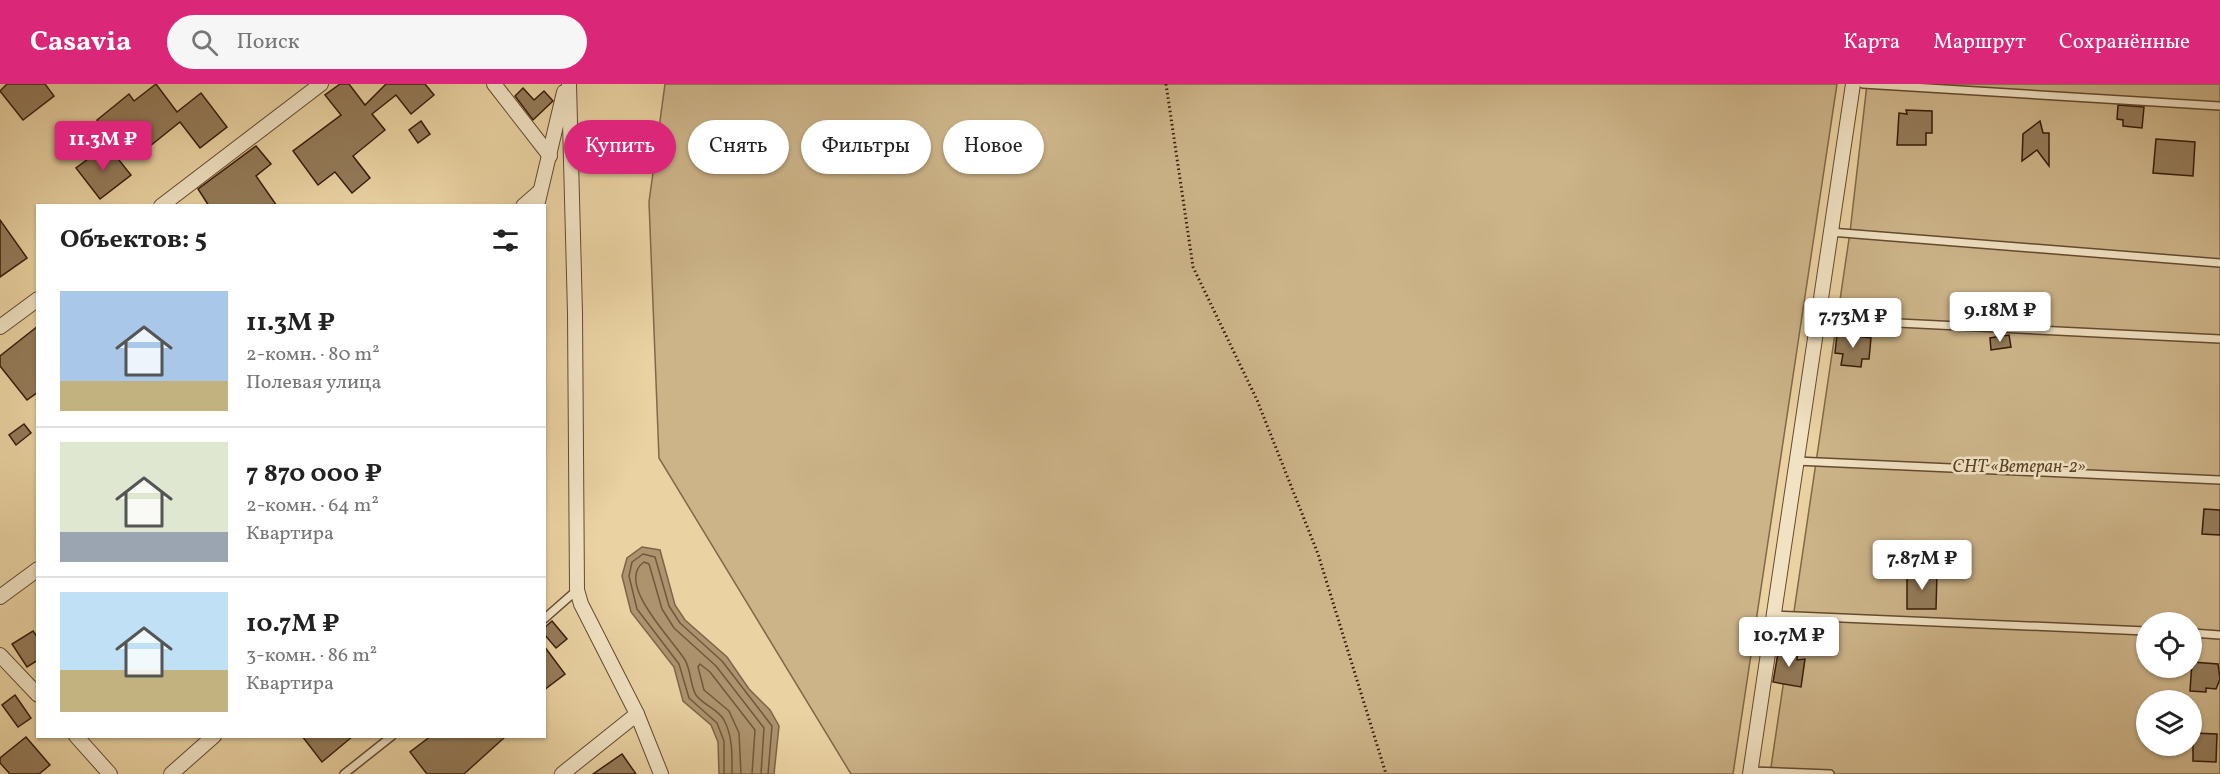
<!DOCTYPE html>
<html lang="ru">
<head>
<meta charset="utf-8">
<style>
	:root { --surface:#fff; --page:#f6f6f6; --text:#222; --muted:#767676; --line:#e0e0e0; --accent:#db2777 }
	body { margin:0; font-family:Vollkorn,serif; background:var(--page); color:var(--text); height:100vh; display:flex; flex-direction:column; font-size:22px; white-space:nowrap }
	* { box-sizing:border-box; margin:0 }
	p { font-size:20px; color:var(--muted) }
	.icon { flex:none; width:33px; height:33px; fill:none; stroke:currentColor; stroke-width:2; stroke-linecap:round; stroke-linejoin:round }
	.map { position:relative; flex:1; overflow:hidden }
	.drawer { position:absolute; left:36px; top:120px; width:510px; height:534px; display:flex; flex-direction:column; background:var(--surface); border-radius:0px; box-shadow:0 2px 4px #0004 }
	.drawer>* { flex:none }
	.guide { position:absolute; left:564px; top:36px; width:570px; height:54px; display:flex; gap:12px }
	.controls { position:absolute; left:2136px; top:528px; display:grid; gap:12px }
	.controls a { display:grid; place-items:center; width:66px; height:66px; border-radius:50%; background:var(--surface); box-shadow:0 2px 4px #0004; font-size:30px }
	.price { position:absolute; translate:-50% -51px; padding:0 14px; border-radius:6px; background:#fff; color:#222; font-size:20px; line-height:39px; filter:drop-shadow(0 2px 3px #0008) }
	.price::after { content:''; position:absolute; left:50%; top:36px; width:18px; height:14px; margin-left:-9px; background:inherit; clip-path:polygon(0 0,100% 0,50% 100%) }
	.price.active { background:var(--accent); color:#fff }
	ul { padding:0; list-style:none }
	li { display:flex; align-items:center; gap:18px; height:150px; padding:0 24px }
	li+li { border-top:2px solid var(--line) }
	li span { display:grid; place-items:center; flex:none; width:168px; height:120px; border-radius:0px; color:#555 }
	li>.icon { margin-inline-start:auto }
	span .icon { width:72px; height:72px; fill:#fffc; stroke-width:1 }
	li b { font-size:26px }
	h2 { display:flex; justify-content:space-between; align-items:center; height:72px; padding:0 24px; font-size:26px }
	.pill { padding:0 21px; border-radius:27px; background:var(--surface); box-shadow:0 2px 4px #0004; font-size:21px; line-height:54px }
	.pill.active { background:var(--accent); color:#fff }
	header { display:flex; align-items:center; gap:36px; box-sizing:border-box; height:84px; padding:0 30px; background:var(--accent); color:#fff }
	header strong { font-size:28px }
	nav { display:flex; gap:33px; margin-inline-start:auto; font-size:21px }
	.search { width:420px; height:54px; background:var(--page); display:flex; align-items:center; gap:15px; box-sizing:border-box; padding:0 21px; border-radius:33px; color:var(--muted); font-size:22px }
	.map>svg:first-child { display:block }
	.green { fill:#ccb388; stroke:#826848; stroke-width:1.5; fill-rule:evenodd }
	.water { fill:#ad946e; stroke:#7e6446; stroke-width:1.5 }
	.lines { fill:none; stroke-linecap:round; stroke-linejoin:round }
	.shore { stroke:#72583c; stroke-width:1.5 }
	.building { fill:#947b59; stroke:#371c09; stroke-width:1.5 }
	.service-casing { stroke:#644a2f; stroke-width:10 }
	.minor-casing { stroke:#644a2f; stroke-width:16 }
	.path { stroke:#371c09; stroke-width:3; stroke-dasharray:1.5 3; stroke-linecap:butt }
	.service { stroke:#f1e2c3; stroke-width:7 }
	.minor { stroke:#f1e2c3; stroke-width:14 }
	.labels { text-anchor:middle; stroke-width:5; stroke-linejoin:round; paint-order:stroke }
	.park-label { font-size:18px; font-style:italic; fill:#5c4229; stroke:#f1e2c3 }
</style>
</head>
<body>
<header>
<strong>Casavia</strong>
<div class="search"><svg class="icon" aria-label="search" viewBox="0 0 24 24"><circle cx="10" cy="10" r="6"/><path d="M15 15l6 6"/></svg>Поиск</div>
<nav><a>Карта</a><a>Маршрут</a><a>Сохранённые</a></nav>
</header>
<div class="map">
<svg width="2220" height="690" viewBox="0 0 2220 690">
	<rect width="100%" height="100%" fill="#ead2a2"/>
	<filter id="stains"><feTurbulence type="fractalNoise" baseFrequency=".00333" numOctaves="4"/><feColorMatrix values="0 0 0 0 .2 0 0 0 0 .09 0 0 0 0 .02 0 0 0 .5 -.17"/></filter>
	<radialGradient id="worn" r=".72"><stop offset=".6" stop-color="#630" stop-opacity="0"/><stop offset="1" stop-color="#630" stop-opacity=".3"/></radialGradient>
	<!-- green -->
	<g class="green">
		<path d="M665 0H1837L1733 690H851L659 374 649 118Z"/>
		<path d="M1867 0H2220V690H1770L1850 148ZM2146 538H2192V584H2146ZM2146 616H2192V662H2146Z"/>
	</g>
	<!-- water -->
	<path class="water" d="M642 463 660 466 675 521 685 536 727 573 749 605 770 626 779 642 774 690H719L718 658 711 641 683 617 674 583 631 528 622 492 627 474Z"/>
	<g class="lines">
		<!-- shore -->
		<g class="shore">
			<path d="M724 690V657L717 639 689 614 679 580 637 525 629 492 632 478 643 470 655 473 669 522 680 539 722 577 772 642 768 690"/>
			<path d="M732 690C732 671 733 653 724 636 718 625 703 621 696 611 690 601 691 586 685 576 674 557 614 499 644 478L649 480 662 525 674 544 716 582 764 644 761 690"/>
			<path d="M741 690 739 649 729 627 704 606 698 583 700 580 710 588 755 646 752 690"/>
		</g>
	</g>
	<!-- building -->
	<g class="building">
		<path d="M7 0H45L54 12 23 36 0 7Z"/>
		<path d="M156 0 177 28 201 9 227 43 200 64 180 38 145 66 130 47 115 59 97 36 129 10 134 17Z"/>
		<path d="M340 0H349L365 21 386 0H425L434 11 411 30 396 11 372 30 385 46 353 72 370 94 352 109 335 88 318 101 293 67 341 31 325 11Z"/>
		<path d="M523 4 534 16 544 7 553 17 533 36 515 12Z"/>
		<path d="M2118 21 2144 23 2142 44 2123 42V36L2117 35Z"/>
		<path d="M1906 26 1932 27V49H1926V61H1897L1899 29 1907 30Z"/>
		<path d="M421 37 430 50 418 59 409 46Z"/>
		<path d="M2040 37 2043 49H2049V82L2037 66 2022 77 2023 50Z"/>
		<path d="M2156 55 2195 58 2193 92 2153 89Z"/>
		<path d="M107 61 131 91 100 115 76 84Z"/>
		<path d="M256 62 271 80 256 92 277 122H209L198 105Z"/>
		<path d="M0 136 27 174 0 193Z"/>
		<path d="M38 242V308L27 316 0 282V272Z"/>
		<path d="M1837 250 1871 254 1869 275H1862L1861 283 1841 281 1843 270 1835 269Z"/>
		<path d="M2009 251 2011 263 1991 266 1990 254Z"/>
		<path d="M24 340 31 349 16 361 9 351Z"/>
		<path d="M2204 425 2220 426V451L2202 450Z"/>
		<path d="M1907 489H1937L1936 525H1907Z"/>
		<path d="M552 537 567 555 556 564 544 550V544Z"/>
		<path d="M33 547 38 554V576L27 583 12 560Z"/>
		<path d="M544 562 565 590 544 606Z"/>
		<path d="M1779 563 1798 566 1797 576 1805 575 1801 603 1773 598Z"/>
		<path d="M2192 578 2218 580 2220 595 2216 605 2206 604V608L2190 607Z"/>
		<path d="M15 611 31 634 18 643 2 621Z"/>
		<path d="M2193 649 2217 650 2216 678 2193 677Z"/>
		<path d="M302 652H353L322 678Z"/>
		<path d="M431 652H506L464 690H427L410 668Z"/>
		<path d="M26 653 50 681 39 690H10L0 679V674Z"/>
		<path d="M622 670 636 690H593Z"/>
	</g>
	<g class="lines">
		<defs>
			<g id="service">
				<path d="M1863 0 2220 22"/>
				<path d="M1830 148 2220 179"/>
				<path d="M1818 235 2220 255"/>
				<path d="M1796 377 2220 396"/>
				<path d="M1774 531 2146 547"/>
				<path d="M544 535 577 506"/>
				<path d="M2192 549 2220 551"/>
				<path d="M1751 687 1830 690"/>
				<path d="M344 690 392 652"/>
			</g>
			<g id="minor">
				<path d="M494 0 550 72"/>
				<path d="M569 0 575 229 577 506 581 520 637 630 661 690"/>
				<path d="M161 122 321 0"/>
				<path d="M523 122 539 108"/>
				<path d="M537 122 564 8"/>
				<path d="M0 243 38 215"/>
				<path d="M0 513 38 485"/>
				<path d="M0 571 38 611"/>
				<path d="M76 652 110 690"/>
				<path d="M171 690 214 652"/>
				<path d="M562 690 637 630"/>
				<path d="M1750 690 1853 0"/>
			</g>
		</defs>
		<!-- service casing -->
		<use href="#service" class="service-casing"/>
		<!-- minor casing -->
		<use href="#minor" class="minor-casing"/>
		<!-- path -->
		<path class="path" d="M1166 0 1193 183 1257 316 1318 470 1386 690"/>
		<!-- service -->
		<use href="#service" class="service"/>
		<!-- minor -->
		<use href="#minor" class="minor"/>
	</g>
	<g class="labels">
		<!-- park labels -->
		<g class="park-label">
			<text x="2019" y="388">СНТ «Ветеран-2»</text>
		</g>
	</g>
	<rect width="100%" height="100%" filter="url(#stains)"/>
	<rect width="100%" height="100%" fill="url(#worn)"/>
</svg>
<div class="controls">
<a><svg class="icon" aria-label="locate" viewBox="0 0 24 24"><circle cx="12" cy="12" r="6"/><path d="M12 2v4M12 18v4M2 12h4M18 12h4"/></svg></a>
<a><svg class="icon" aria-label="layers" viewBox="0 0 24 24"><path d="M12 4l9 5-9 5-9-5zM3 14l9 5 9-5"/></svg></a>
</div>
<b class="price active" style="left:103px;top:88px">11.3M ₽</b>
<b class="price" style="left:2000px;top:259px">9.18M ₽</b>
<b class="price" style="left:1853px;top:265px">7.73M ₽</b>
<b class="price" style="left:1922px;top:507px">7.87M ₽</b>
<b class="price" style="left:1789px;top:584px">10.7M ₽</b>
<div class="guide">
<a class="pill active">Купить</a>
<a class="pill">Снять</a>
<a class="pill">Фильтры</a>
<a class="pill">Новое</a>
</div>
<section class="drawer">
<h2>Объектов: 5<svg class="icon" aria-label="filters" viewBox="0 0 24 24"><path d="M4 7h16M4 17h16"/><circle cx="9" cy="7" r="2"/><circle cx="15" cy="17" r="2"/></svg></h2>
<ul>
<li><span style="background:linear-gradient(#a9c7e8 75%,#c2b280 0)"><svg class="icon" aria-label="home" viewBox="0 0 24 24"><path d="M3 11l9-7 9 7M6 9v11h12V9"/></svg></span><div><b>11.3M ₽</b><p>2-комн. · 80 m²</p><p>Полевая улица</p></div></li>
<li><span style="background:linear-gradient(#dfe7d0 75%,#9aa5b1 0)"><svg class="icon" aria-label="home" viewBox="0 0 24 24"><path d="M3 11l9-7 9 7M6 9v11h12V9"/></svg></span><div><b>7 870 000 ₽</b><p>2-комн. · 64 m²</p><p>Квартира</p></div></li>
<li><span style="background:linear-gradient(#bfe0f5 65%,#c2b280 0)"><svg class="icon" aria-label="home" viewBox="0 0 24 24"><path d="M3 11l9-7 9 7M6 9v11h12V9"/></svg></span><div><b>10.7M ₽</b><p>3-комн. · 86 m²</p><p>Квартира</p></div></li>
</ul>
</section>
</div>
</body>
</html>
